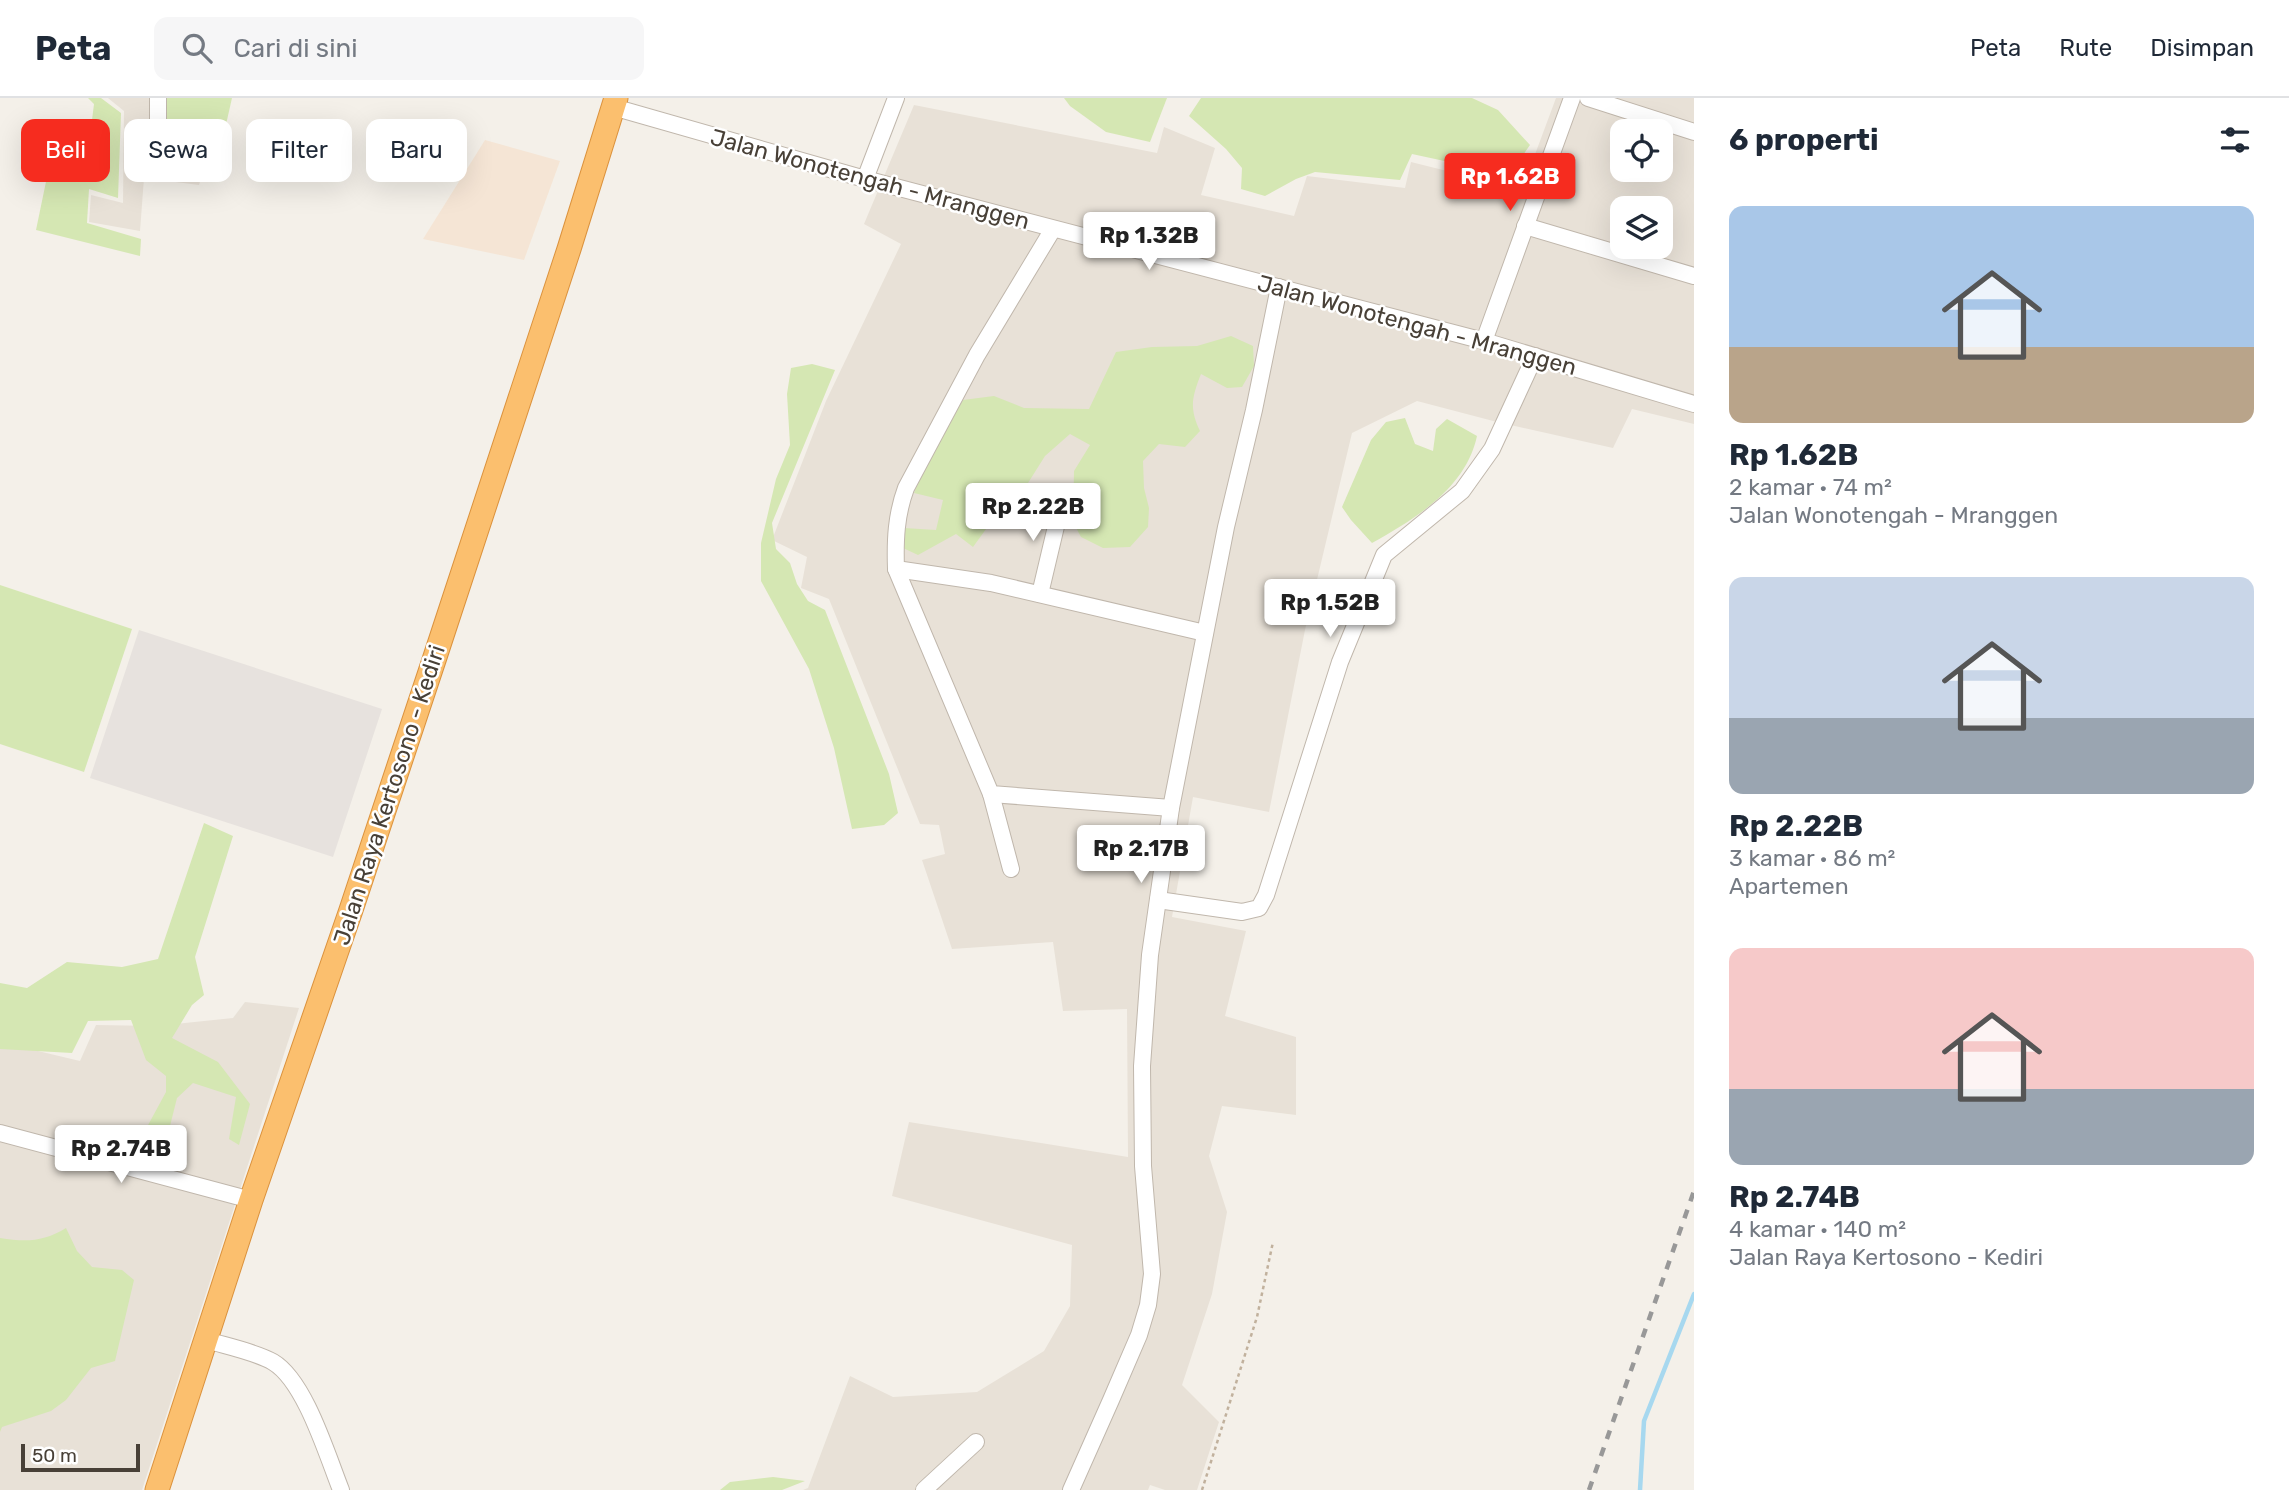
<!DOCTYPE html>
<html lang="id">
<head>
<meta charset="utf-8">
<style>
	:root { --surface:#fff; --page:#f6f6f7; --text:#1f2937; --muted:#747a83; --line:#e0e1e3; --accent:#f62c1f }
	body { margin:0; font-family:Rubik,sans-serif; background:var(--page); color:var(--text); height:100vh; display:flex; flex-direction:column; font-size:26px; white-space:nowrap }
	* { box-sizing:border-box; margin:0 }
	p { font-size:23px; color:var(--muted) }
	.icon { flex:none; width:38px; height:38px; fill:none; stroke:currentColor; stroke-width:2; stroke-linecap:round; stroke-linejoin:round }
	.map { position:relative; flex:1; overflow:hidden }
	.drawer { display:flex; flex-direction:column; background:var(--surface); width:595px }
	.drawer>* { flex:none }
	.top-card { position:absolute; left:21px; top:21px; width:665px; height:63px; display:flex; gap:14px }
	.fabs { position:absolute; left:1610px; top:21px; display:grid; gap:14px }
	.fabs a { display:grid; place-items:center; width:63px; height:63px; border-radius:14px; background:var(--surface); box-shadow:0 7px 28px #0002; font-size:35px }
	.scale { position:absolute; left:21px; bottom:18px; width:119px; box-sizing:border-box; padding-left:7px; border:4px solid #484037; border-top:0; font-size:19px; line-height:24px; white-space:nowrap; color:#484037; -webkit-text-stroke:5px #fff; paint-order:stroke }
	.price { position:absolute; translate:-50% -60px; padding:0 16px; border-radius:7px; background:#fff; color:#222; font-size:23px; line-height:46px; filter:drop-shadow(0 2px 4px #0008) }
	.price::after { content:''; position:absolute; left:50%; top:42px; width:21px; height:16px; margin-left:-10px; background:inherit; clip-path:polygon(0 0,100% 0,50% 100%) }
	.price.selected { background:var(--accent); color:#fff }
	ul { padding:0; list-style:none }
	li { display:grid; align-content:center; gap:14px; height:371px; padding:0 35px }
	li span { display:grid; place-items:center; height:217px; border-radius:14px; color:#555 }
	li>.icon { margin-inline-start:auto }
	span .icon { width:126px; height:126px; fill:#fffc; stroke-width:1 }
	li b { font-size:30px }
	h2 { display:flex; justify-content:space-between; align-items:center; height:84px; padding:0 35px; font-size:30px }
	.chip { padding:0 24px; border-radius:14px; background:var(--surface); box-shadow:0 7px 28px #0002; font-size:24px; line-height:63px }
	.chip.selected { background:var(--accent); color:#fff }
	header { display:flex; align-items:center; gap:42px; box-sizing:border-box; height:98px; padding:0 35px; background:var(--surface); border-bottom:2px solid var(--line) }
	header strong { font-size:33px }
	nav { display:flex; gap:38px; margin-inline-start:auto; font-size:24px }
	.search { width:490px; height:63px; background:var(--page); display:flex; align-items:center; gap:18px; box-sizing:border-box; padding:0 24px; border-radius:14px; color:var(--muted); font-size:26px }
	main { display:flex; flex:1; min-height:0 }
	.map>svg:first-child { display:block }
	.residential { fill:#e8e1d7; fill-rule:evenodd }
	.commercial { fill:#f5e5d5 }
	.industrial { fill:#e7e2de }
	.green { fill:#d5e7b3 }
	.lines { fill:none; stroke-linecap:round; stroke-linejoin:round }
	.stream { stroke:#a7d8ef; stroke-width:4.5 }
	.minor-casing { stroke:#c0b7ac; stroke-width:18 }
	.highway-casing { stroke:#db923d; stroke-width:25 }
	.path { stroke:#c1b19d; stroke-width:2.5; stroke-dasharray:3.5 3.5; stroke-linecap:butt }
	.minor { stroke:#fff; stroke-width:16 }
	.highway { stroke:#fbbf6e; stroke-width:23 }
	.rail { stroke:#989898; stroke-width:4.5; stroke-dasharray:9 9; stroke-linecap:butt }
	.labels { text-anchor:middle; stroke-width:5; stroke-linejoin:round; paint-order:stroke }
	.street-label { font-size:23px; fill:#484037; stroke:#fff }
</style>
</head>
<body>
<header>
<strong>Peta</strong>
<div class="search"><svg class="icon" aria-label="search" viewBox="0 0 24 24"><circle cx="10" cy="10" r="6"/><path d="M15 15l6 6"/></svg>Cari di sini</div>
<nav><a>Peta</a><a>Rute</a><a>Disimpan</a></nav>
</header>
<main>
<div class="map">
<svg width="1694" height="1392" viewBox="0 0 1694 1392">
	<rect width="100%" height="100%" fill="#f4f0e9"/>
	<!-- residential -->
	<g class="residential">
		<path d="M108 0H151V36L208 56 199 87 144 80 140 133 89 124 91 97 123 105 124 13Z"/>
		<path d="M1556 0H1694V326L1632 311 1613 350 1497 324 1417 303 1352 335 1305 532 1269 714 1193 699 1172 819 1246 833 1225 918 1296 939V1017L1222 1008 1209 1058 1227 1114 1212 1196 1182 1287 1219 1324 1197 1392H1165L1150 1387 1148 1392H803L808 1390 850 1278 893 1299 977 1294 1044 1253 1070 1208 1072 1147 892 1098 909 1024 1128 1059 1127 911 1063 913 1053 844 952 851 922 762 945 756 939 727 920 726 829 501 801 490 807 459 772 442 826 303 901 146 864 126 914 7 1157 55 1164 29 1215 50 1201 97 1294 118 1307 78 1405 90 1411 64 1475 80 1524 86ZM1622 33H1661V72H1622ZM1622 110H1661V149H1622Z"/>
		<path d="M245 904 299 910 142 1392H0V944L80 963 96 927 156 928 233 920Z"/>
	</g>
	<!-- commercial -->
	<path class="commercial" d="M485 42 560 63 524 162 423 141Z"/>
	<!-- industrial -->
	<path class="industrial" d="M139 532 382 611 333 759 90 680Z"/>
	<!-- green -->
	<g class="green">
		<path d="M88 0H101L121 15 118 100 89 91 87 125 141 141 140 158 36 132 48 74 88 54 94 6Z"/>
		<path d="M157 0H232L220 53 157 31Z"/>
		<path d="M1064 0H1167L1150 44 1106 34 1070 8Z"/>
		<path d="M1201 0H1472L1498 12 1530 47 1509 77 1412 56 1400 82 1315 74 1296 81 1265 98 1241 91 1242 70 1226 51 1189 18Z"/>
		<path d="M1231 238 1253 248 1254 268 1242 289 1227 290 1201 276C1192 299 1189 310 1200 333L1185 349 1159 346 1143 363 1144 390 1149 410 1148 429 1130 449 1103 450 1081 439 1073 424 1074 373 1090 347 1070 336 1045 358 1028 385 1017 410 989 427 973 449 956 436 918 457 903 450 904 430 936 432 943 402 914 395 927 363 963 302 994 298 1024 310 1089 311 1116 254 1152 249 1197 248Z"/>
		<path d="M812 266 835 272 772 425 776 451 790 465 797 486 808 503 825 512 889 676 898 715 884 727 852 731 834 650 809 571 761 483V445L776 381 790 347 787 296 791 270Z"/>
		<path d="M1405 320 1415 346 1433 353 1436 331 1447 321 1477 338C1466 390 1415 421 1372 445L1351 422 1342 409 1371 342 1386 324Z"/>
		<path d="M0 487 132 531 84 674 0 646Z"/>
		<path d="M204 725 233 738 195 859 204 897 192 907 172 940 218 964 250 1006 239 1047 229 1041 236 999 193 985 177 1000 163 1056 149 1069 134 1053 166 994V978L146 962 131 922 88 923 72 955 0 951V885L27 890 67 864 122 869 158 861Z"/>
		<path d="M66 1130 77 1153 92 1169 122 1172 134 1182 115 1263 91 1270 66 1302 51 1313 2 1329 0 1334V1140C26 1144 43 1144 66 1130Z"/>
		<path d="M773 1379 805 1383 782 1392H720L730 1384Z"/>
	</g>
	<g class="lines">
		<!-- stream -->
		<path class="stream" d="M1640 1392 1644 1323 1694 1196"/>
		<defs>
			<g id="minor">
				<path d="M158 0V44"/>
				<path d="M1588 0 1694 34"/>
				<path d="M613 9 865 81 1484 243 1694 306"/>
				<path d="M865 81 896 0"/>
				<path d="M1525 128 1694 178"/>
				<path d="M1053 131 977 257 906 390C896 417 895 442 896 471L991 696 1171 710"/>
				<path d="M1484 243 1572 0"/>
				<path d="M896 471 991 485 1205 535"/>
				<path d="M1040 496 1062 403"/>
				<path d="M991 696 1011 771"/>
				<path d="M1158 802 1242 814 1259 810 1266 797 1340 564 1384 457 1462 393 1492 351 1535 258"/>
				<path d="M0 1035 251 1102"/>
				<path d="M206 1242C226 1248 256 1254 273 1264 305 1283 327 1357 341 1392"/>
				<path d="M924 1392 976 1344"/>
				<path d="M1071 1392 1111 1302 1139 1237 1148 1207 1152 1176 1143 1068 1142 968 1150 857 1171 710 1226 429 1254 312 1279 189"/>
			</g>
			<path id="highway" d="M157 1392 251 1102 351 812 434 562 569 151 616 0"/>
		</defs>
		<!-- minor casing -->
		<use href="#minor" class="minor-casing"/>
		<!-- highway casing -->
		<use href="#highway" class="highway-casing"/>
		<!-- path -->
		<path class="path" d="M1202 1392 1257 1219 1273 1144"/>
		<!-- minor -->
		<use href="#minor" class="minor"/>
		<!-- highway -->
		<use href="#highway" class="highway"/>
		<!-- rail -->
		<path class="rail" d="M1589 1392 1694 1093"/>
	</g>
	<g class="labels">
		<!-- street labels -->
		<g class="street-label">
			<text transform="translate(870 81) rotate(15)" y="8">Jalan Wonotengah - Mranggen</text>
			<text transform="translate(1417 227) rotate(15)" y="8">Jalan Wonotengah - Mranggen</text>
			<text transform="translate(389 697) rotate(-72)" y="8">Jalan Raya Kertosono - Kediri</text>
		</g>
	</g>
</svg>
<div class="fabs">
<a><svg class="icon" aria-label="locate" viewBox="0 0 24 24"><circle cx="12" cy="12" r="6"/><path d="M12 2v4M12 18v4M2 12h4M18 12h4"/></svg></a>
<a><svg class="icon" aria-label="layers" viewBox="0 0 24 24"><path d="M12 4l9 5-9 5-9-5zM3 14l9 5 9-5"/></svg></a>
</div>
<div class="scale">50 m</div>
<b class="price selected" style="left:1510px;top:115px">Rp 1.62B</b>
<b class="price" style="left:1149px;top:174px">Rp 1.32B</b>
<b class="price" style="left:1033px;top:445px">Rp 2.22B</b>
<b class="price" style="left:1330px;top:541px">Rp 1.52B</b>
<b class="price" style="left:1141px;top:787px">Rp 2.17B</b>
<b class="price" style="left:121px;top:1087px">Rp 2.74B</b>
<div class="top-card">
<a class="chip selected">Beli</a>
<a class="chip">Sewa</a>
<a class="chip">Filter</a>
<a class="chip">Baru</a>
</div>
</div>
<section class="drawer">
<h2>6 properti<svg class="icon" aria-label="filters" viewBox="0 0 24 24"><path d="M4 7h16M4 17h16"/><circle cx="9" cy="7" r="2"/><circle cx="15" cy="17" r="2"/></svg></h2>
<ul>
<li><span style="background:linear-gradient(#a9c7e8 65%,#b9a48a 0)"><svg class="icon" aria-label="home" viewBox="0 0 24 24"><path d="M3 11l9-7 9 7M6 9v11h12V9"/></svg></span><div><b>Rp 1.62B</b><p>2 kamar · 74 m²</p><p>Jalan Wonotengah - Mranggen</p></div></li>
<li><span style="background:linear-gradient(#c9d6e8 65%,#9aa5b1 0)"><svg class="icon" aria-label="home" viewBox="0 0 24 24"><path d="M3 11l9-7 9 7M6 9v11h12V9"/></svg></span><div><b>Rp 2.22B</b><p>3 kamar · 86 m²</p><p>Apartemen</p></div></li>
<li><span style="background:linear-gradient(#f6c9c9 65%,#9aa5b1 0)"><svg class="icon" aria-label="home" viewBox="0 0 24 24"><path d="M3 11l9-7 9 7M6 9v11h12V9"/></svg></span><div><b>Rp 2.74B</b><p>4 kamar · 140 m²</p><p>Jalan Raya Kertosono - Kediri</p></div></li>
</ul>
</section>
</main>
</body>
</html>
